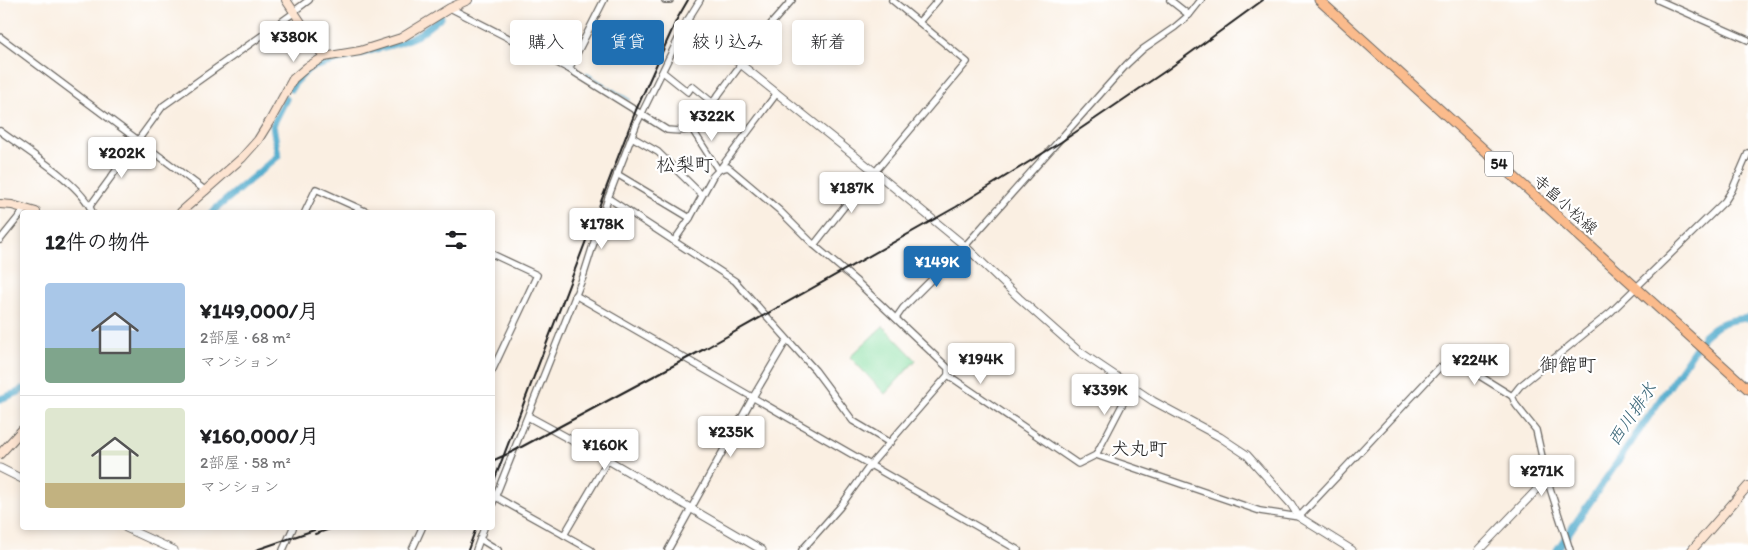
<!DOCTYPE html>
<html lang="ja">
<head>
<meta charset="utf-8">
<style>
	:root { --surface:#fff; --page:#f6f6f6; --text:#202124; --muted:#757577; --line:#e0e0e0; --accent:#1f6fb2 }
	body { margin:0; font-family:Itim,"Klee One",sans-serif; background:var(--page); color:var(--text); height:100vh; display:flex; flex-direction:column; font-size:19px; white-space:nowrap }
	* { box-sizing:border-box; margin:0 }
	p { font-size:16px; color:var(--muted) }
	.icon { flex:none; width:28px; height:28px; fill:none; stroke:currentColor; stroke-width:2; stroke-linecap:round; stroke-linejoin:round }
	.map { position:relative; flex:1; overflow:hidden }
	.sheet { position:absolute; left:20px; top:210px; width:475px; height:320px; display:flex; flex-direction:column; background:var(--surface); border-radius:5px; box-shadow:0 2px 8px #0003 }
	.sheet>* { flex:none }
	.guide { position:absolute; left:510px; top:20px; width:475px; height:45px; display:flex; gap:10px }
	.price { position:absolute; translate:-50% -42px; padding:0 11px; border-radius:5px; background:#fff; color:#222; font-size:16px; line-height:32px; filter:drop-shadow(0 1px 2px #0008) }
	.price::after { content:''; position:absolute; left:50%; top:30px; width:15px; height:11px; margin-left:-8px; background:inherit; clip-path:polygon(0 0,100% 0,50% 100%) }
	.price.selected { background:var(--accent); color:#fff }
	ul { padding:0; list-style:none }
	li { display:flex; align-items:center; gap:15px; height:125px; padding:0 25px }
	li+li { border-top:1px solid var(--line) }
	li span { display:grid; place-items:center; flex:none; width:140px; height:100px; border-radius:5px; color:#555 }
	li>.icon { margin-inline-start:auto }
	span .icon { width:60px; height:60px; fill:#fffc; stroke-width:1 }
	li b { font-size:21px }
	h2 { display:flex; justify-content:space-between; align-items:center; height:60px; padding:0 25px; font-size:21px }
	.tag { padding:0 18px; border-radius:5px; background:var(--surface); box-shadow:0 2px 8px #0003; font-size:18px; line-height:45px }
	.tag.selected { background:var(--accent); color:#fff }
	.map>svg:first-child { display:block }
	.green { fill:#85dda1; stroke:#507c5e }
	.lines { fill:none; stroke-linecap:round; stroke-linejoin:round }
	.stream { stroke:#4da9cb; stroke-width:2 }
	.canal { stroke:#4da9cb; stroke-width:7 }
	.minor-casing { stroke:#6a6661; stroke-width:8 }
	.tertiary-casing { stroke:#6a6661; stroke-width:9 }
	.secondary-casing { stroke:#6a6661; stroke-width:10 }
	.primary-casing { stroke:#6a6661; stroke-width:11 }
	.minor { stroke:#fff; stroke-width:5.5 }
	.tertiary { stroke:#fff; stroke-width:7 }
	.secondary { stroke:#fde4d1; stroke-width:8 }
	.primary { stroke:#fbbb8c; stroke-width:9 }
	.rail { stroke:#1c1c1c; stroke-width:2 }
	.labels { text-anchor:middle; stroke-width:4.5; stroke-linejoin:round; paint-order:stroke }
	.shield { fill:#fff; stroke:#606060; stroke-width:1 }
	.shield-label { font-size:15px; font-weight:bold; fill:#1c1c1c }
	.street-label { font-size:16px; fill:#1c1c1c; stroke:#fff }
	.water-label { font-size:18px; font-style:italic; fill:#346274; stroke:#fff }
	.quarter-label { font-size:19px; fill:#1c1c1c; stroke:#fff }
</style>
</head>
<body>
<div class="map">
<svg width="1748" height="550" viewBox="0 0 1748 550">
	<rect width="100%" height="100%" fill="#fff"/>
	<filter id="ink" filterUnits="userSpaceOnUse"><feTurbulence type="fractalNoise" baseFrequency=".02" numOctaves="2"/><feDisplacementMap in="SourceGraphic" scale="10" xChannelSelector="R" yChannelSelector="G"/><feConvolveMatrix kernelMatrix="1 2 1 2 8 2 1 2 1" color-interpolation-filters="sRGB"/></filter>
	<filter id="wash" filterUnits="userSpaceOnUse"><feTurbulence type="fractalNoise" baseFrequency=".0096" numOctaves="4" result="noise"/><feDisplacementMap in="SourceGraphic" scale="20" xChannelSelector="R" yChannelSelector="G"/><feGaussianBlur stdDeviation="1.12" result="paint"/><feColorMatrix in="noise" values="0 0 0 0 0 0 0 0 0 0 0 0 0 0 0 0 0 1.4 0 .05"/><feComposite in="paint" operator="in"/></filter>
	<g filter="url(#wash)">
		<rect width="100%" height="100%" fill="#faefe2"/>
		<!-- green -->
		<path class="green" d="M883 326 916 360 885 394 850 357Z"/>
		<g class="lines">
			<!-- stream -->
			<path class="stream" d="M586 73 630 100"/>
			<!-- canal -->
			<g class="canal">
				<path d="M291 89 294 84 309 68 399 43 418 35 441 17"/>
				<path d="M212 212 278 156 273 125 286 99"/>
				<path d="M0 399 19 392 22 389"/>
				<path d="M1557 550 1704 336C1720 322 1727 320 1748 318"/>
			</g>
		</g>
	</g>
	<g filter="url(#ink)">
		<g class="lines">
			<defs>
				<g id="minor">
					<path d="M665 0H670"/>
					<path d="M1170 0 1189 15"/>
					<path d="M1658 0 1748 40"/>
					<path d="M450 8 569 69 667 130C677 131 688 132 696 125L771 24 792 0"/>
					<path d="M919 22 938 0"/>
					<path d="M0 37 206 191"/>
					<path d="M569 69 604 0"/>
					<path d="M663 72 688 92 692 86 713 103"/>
					<path d="M692 129 717 168 720 169"/>
					<path d="M0 131C24 149 83 185 92 212"/>
					<path d="M632 137 658 152 702 195"/>
					<path d="M720 169 728 167 779 210 814 245 855 280 948 368V375L871 464 840 507 802 550"/>
					<path d="M875 172 967 62 892 0"/>
					<path d="M617 174 690 218"/>
					<path d="M608 198 735 281 815 370 853 421 890 443"/>
					<path d="M90 206 163 106 295 12 297 9 309 0"/>
					<path d="M305 212 316 189 367 212"/>
					<path d="M0 240 25 209"/>
					<path d="M674 241 690 218 713 176 720 169 777 93"/>
					<path d="M814 245 873 170"/>
					<path d="M492 254 537 275 492 371"/>
					<path d="M575 295 1018 550"/>
					<path d="M896 318 903 308 965 246 1127 64 1143 49 1175 27 1189 15 1201 0"/>
					<path d="M948 375 1078 464 1096 455 1132 386"/>
					<path d="M1512 396 1520 386 1611 312 1725 201 1732 190 1748 153"/>
					<path d="M1096 455 1260 511 1299 517 1439 368 1452 362 1462 365 1512 396 1516 405 1536 430 1547 479 1570 550"/>
					<path d="M496 497 591 550"/>
					<path d="M492 505 583 277 608 198 637 123 687 21 700 0"/>
					<path d="M564 535 608 460"/>
					<path d="M480 539 498 550"/>
					<path d="M283 550 293 528"/>
					<path d="M412 550 422 528"/>
					<path d="M476 550 484 528"/>
					<path d="M668 550 753 397 785 343"/>
				</g>
				<g id="tertiary">
					<path d="M687 21 875 172 965 246 1019 298 1080 352 1153 401 1220 437 1247 455 1291 504 1299 517 1352 550"/>
					<path d="M529 417 608 460 762 550"/>
					<path d="M0 468 22 479"/>
					<path d="M126 528 174 550"/>
					<path d="M1479 550 1547 479"/>
				</g>
				<g id="secondary">
					<path d="M286 0 324 57"/>
					<path d="M0 204 12 205 36 212"/>
					<path d="M181 212 242 158 258 140 271 119 293 79 307 67 324 57 360 51 401 38 450 8 468 0"/>
					<path d="M0 454 22 430"/>
					<path d="M1692 550 1748 486"/>
				</g>
				<path id="primary" d="M1319 0 1748 389"/>
			</defs>
			<!-- minor casing -->
			<use href="#minor" class="minor-casing"/>
			<!-- tertiary casing -->
			<use href="#tertiary" class="tertiary-casing"/>
			<!-- secondary casing -->
			<use href="#secondary" class="secondary-casing"/>
			<!-- primary casing -->
			<use href="#primary" class="primary-casing"/>
			<!-- minor -->
			<use href="#minor" class="minor"/>
			<!-- tertiary -->
			<use href="#tertiary" class="tertiary"/>
			<!-- secondary -->
			<use href="#secondary" class="secondary"/>
			<!-- primary -->
			<use href="#primary" class="primary"/>
			<!-- rail -->
			<g class="rail">
				<path d="M492 461 512 452 708 347 956 207 1061 142 1167 70 1263 0"/>
				<path d="M492 486 636 110 677 19 688 0"/>
				<path d="M315 534 333 528"/>
				<path d="M256 550 320 528"/>
				<path d="M468 550 476 528"/>
			</g>
		</g>
	</g>
	<g class="labels">
		<!-- shield labels -->
		<rect class="shield" x="1485" y="151.5" width="28" height="25" rx="4"/>
		<g class="shield-label">
			<text x="1499" y="169">54</text>
		</g>
		<!-- street labels -->
		<g class="street-label">
			<text transform="translate(1566 204) rotate(42)" y="6">寺畠小松線</text>
		</g>
		<!-- water labels -->
		<g class="water-label">
			<text transform="translate(1632 414) rotate(-56)" y="6">西川排水</text>
		</g>
		<!-- quarter labels -->
		<g class="quarter-label">
			<text x="685" y="171">松梨町</text>
			<text x="1568" y="371">御館町</text>
			<text x="1139" y="455">犬丸町</text>
		</g>
	</g>
</svg>
<b class="price" style="left:294px;top:63px">¥380K</b>
<b class="price" style="left:712px;top:142px">¥322K</b>
<b class="price" style="left:122px;top:179px">¥202K</b>
<b class="price" style="left:852px;top:214px">¥187K</b>
<b class="price" style="left:602px;top:250px">¥178K</b>
<b class="price selected" style="left:937px;top:288px">¥149K</b>
<b class="price" style="left:981px;top:385px">¥194K</b>
<b class="price" style="left:1475px;top:386px">¥224K</b>
<b class="price" style="left:1105px;top:416px">¥339K</b>
<b class="price" style="left:731px;top:458px">¥235K</b>
<b class="price" style="left:605px;top:471px">¥160K</b>
<b class="price" style="left:1542px;top:497px">¥271K</b>
<div class="guide">
<a class="tag">購入</a>
<a class="tag selected">賃貸</a>
<a class="tag">絞り込み</a>
<a class="tag">新着</a>
</div>
<section class="sheet">
<h2>12件の物件<svg class="icon" aria-label="filters" viewBox="0 0 24 24"><path d="M4 7h16M4 17h16"/><circle cx="9" cy="7" r="2"/><circle cx="15" cy="17" r="2"/></svg></h2>
<ul>
<li><span style="background:linear-gradient(#a9c7e8 65%,#7fa58c 0)"><svg class="icon" aria-label="home" viewBox="0 0 24 24"><path d="M3 11l9-7 9 7M6 9v11h12V9"/></svg></span><div><b>¥149,000/月</b><p>2部屋 · 68 m²</p><p>マンション</p></div></li>
<li><span style="background:linear-gradient(#dfe7d0 75%,#c2b280 0)"><svg class="icon" aria-label="home" viewBox="0 0 24 24"><path d="M3 11l9-7 9 7M6 9v11h12V9"/></svg></span><div><b>¥160,000/月</b><p>2部屋 · 58 m²</p><p>マンション</p></div></li>
</ul>
</section>
</div>
</body>
</html>
